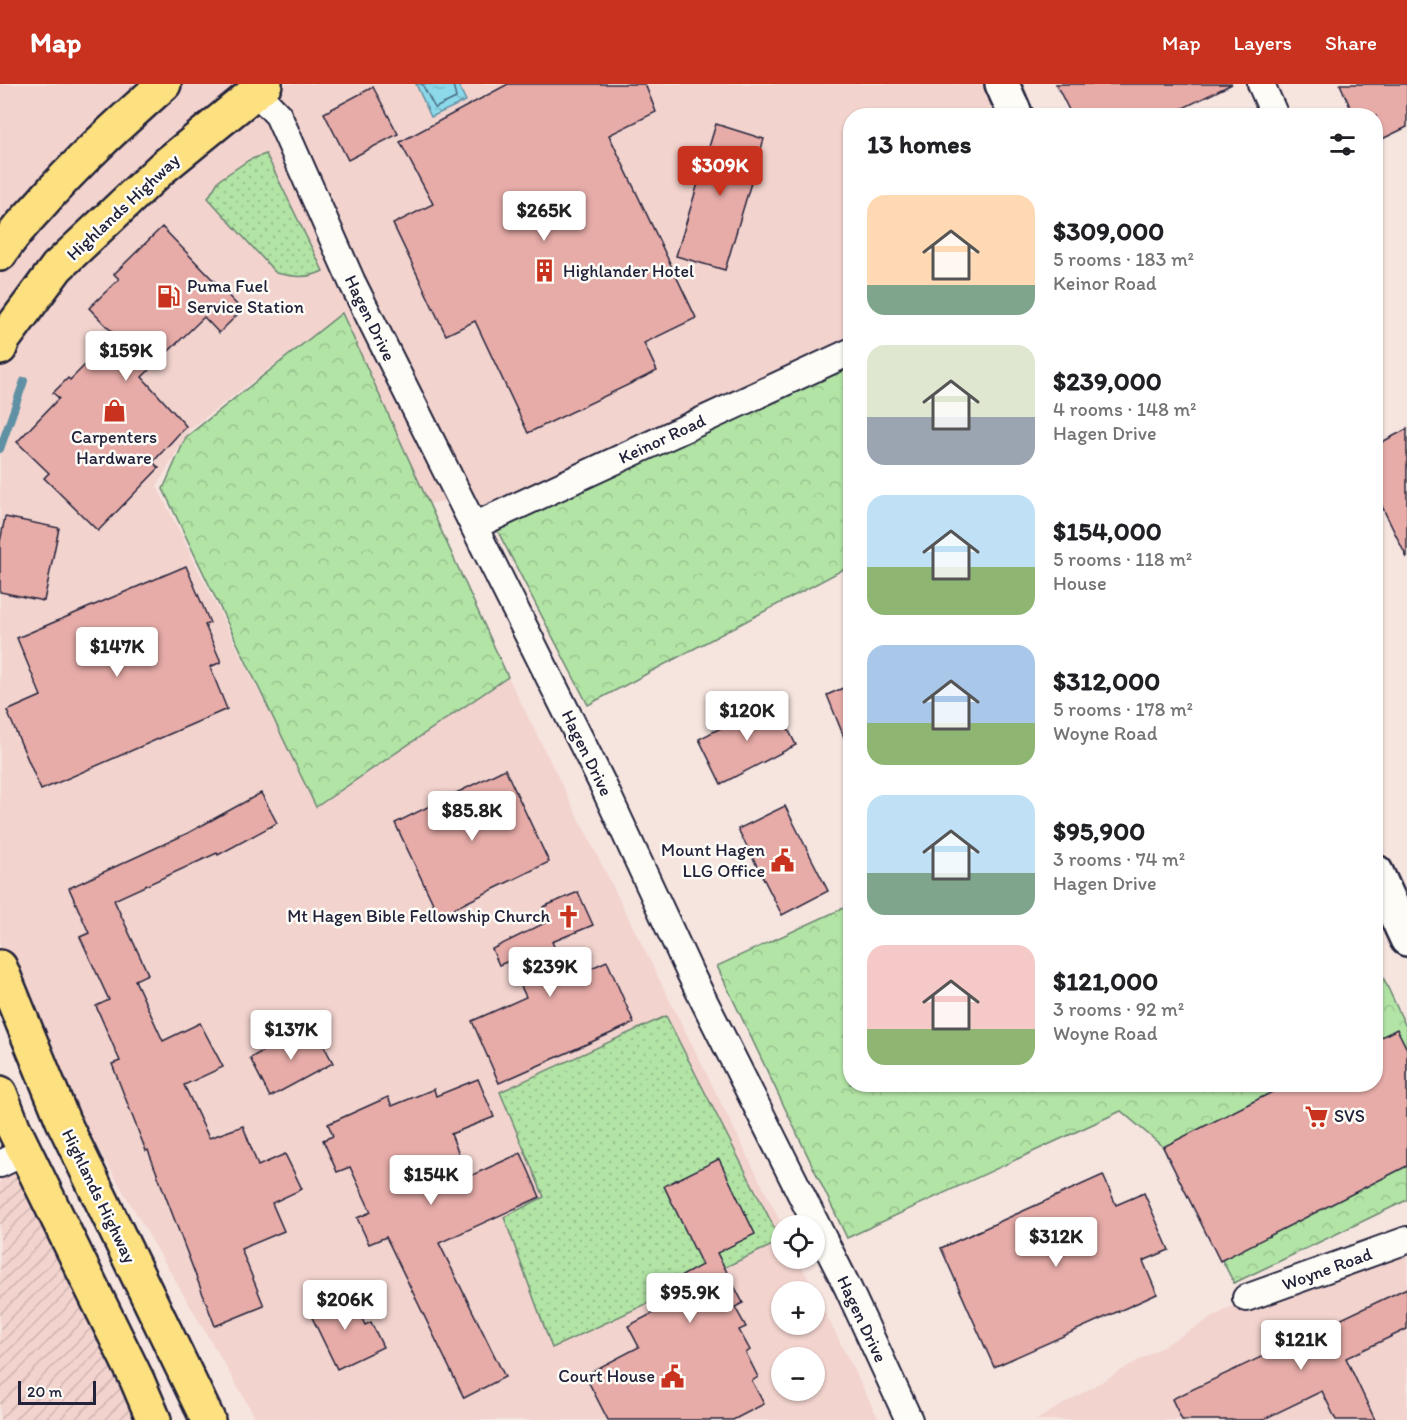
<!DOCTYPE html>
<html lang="en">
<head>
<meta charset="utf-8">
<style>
	:root { --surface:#fff; --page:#f2f2f2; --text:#202124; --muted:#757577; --accent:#c8321e }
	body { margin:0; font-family:Itim,sans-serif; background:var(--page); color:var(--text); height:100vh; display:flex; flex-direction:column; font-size:22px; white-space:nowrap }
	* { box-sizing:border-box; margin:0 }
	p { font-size:20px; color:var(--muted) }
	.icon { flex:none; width:33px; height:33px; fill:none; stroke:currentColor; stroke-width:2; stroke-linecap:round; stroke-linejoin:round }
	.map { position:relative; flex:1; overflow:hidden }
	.sheet { position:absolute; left:843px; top:24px; width:540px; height:984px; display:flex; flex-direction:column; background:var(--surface); border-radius:24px; box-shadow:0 2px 4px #0004 }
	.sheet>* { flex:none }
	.tools { position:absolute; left:771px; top:1131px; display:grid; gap:12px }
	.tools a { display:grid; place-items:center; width:54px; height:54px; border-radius:50%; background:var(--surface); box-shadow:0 2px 4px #0004; font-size:30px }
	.scale { position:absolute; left:18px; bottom:15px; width:78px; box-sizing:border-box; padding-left:6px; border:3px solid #22223b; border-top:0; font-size:16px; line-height:21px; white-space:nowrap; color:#22223b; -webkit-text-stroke:4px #fdfcf7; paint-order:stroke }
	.price { position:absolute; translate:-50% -51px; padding:0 14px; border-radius:6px; background:#fff; color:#222; font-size:20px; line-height:39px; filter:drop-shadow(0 2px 3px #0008) }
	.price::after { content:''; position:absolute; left:50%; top:36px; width:18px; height:14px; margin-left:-9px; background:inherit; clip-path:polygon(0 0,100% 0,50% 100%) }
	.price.active { background:var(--accent); color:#fff }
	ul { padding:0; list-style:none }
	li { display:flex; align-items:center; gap:18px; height:150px; padding:0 24px }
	li span { display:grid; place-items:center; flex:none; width:168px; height:120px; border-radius:18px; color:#555 }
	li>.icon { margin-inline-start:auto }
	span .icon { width:72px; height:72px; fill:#fffc; stroke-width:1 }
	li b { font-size:26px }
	h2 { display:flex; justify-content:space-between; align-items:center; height:72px; padding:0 24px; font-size:26px }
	header { display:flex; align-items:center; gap:36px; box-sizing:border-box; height:84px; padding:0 30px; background:var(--accent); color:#fff }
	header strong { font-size:28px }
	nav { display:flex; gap:33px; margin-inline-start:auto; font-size:21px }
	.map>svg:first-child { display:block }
	.built { fill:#f2d3ce; fill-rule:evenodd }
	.industrial { fill:url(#industrial-furrows) }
	.grass { fill:url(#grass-dots); stroke:#6a8370; stroke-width:1.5 }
	.park { fill:url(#park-crowns); stroke:#6a8370; stroke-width:1.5 }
	.water { fill:url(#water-ripples); stroke:#6190a4; stroke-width:1.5 }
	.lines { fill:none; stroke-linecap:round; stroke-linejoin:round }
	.shore { stroke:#4c6b81; stroke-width:1.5 }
	.stream { stroke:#6190a4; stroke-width:8 }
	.building { fill:#e7aca8; stroke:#22223b; stroke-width:1.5 }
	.street-casing { stroke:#22223b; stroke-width:30 }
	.secondary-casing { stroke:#22223b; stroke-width:38 }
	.primary-casing { stroke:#22223b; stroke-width:38 }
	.street { stroke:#fdfcf7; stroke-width:26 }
	.secondary { stroke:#fdfcf7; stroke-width:33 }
	.primary { stroke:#fde080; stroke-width:33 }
	.labels { text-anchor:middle; stroke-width:5; stroke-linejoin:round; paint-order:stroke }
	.street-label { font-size:18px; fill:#22223b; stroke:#fdfcf7 }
	.poi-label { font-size:18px; fill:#22223b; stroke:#fdfcf7; text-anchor:start }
</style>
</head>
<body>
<header>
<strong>Map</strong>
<nav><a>Map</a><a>Layers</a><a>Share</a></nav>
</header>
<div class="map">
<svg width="1407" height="1336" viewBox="0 0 1407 1336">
	<defs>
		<pattern id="industrial-furrows" width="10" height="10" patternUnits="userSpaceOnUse" patternTransform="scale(1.5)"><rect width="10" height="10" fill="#f2d3ce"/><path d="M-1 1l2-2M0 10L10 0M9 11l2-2" fill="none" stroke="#cfb5b2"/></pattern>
		<pattern id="grass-dots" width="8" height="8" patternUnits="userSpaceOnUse" patternTransform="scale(1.5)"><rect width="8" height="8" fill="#b2e4a5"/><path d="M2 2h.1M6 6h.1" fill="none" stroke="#99c38f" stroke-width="1.8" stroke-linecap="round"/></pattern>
		<pattern id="park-crowns" width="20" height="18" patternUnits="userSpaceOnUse" patternTransform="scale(1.5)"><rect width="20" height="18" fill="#b2e4a5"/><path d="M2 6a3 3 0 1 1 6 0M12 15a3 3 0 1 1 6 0" fill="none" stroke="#99c38f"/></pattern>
		<pattern id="water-ripples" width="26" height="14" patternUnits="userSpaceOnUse" patternTransform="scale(1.5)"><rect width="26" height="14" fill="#8bd9ea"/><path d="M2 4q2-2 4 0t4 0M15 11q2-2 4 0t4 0" fill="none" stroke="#78baca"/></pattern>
	</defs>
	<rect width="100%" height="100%" fill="#f6e4df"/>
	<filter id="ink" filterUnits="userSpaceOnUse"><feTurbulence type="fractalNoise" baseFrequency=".0167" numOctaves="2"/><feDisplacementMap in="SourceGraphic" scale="12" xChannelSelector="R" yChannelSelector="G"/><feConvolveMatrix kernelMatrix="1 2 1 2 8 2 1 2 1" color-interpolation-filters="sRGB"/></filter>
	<g filter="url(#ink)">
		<!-- built -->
		<g class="built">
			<path d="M0 0H1006L1019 31 850 32V268L474 442 462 413 429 420 342 229 190 345 157 402 316 723 508 593 782 1141V1174L798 1175 879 1336H257L0 897ZM782 1208H814V1240H782ZM782 1274H814V1306H782Z"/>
			<path d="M1407 1156V1336H1036L1246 1214Z"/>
		</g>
		<!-- industrial -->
		<path class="industrial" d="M0 1043 152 1336H0Z"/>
		<!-- grass -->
		<g class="grass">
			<path d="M266 70 323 187C307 195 294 193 276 189L208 114 219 96 249 76Z"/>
			<path d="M666 932 781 1157 552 1264 504 1133 544 1113 500 1008Z"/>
		</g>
		<!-- park -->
		<g class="park">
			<path d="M342 229 508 593 316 723 163 405 186 353Z"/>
			<path d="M850 284V495L846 484 588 621 494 440Z"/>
			<path d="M850 816V1000H1376V878L1407 945V1116L1234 1199 1163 1063 1121 1027 847 1154 717 882 848 822Z"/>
		</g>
		<!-- water -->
		<path class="water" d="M416 0H458L466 17 431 33Z"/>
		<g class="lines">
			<!-- shore -->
			<path class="shore" d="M422 0 435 24 456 14 453 0"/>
			<!-- stream -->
			<path class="stream" d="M0 365 24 297"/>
		</g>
		<!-- building -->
		<g class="building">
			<path d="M508 0H645L656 28 609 51 696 234 644 259 657 287 528 349 475 237 446 251 393 140 433 120 400 58Z"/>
			<path d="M1056 0H1232L1183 24 1186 32H1072Z"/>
			<path d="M1340 0H1407V43L1376 58V32H1354Z"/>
			<path d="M373 3 398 50 348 76 324 29Z"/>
			<path d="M716 40 764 55 725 186 676 172Z"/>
			<path d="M162 143 242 226 219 249 204 233 142 293 186 342 153 378 159 384 98 447 44 394 49 389 17 358 59 314 53 309 68 294 70 296 115 251 89 224 119 195 114 190Z"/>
			<path d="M1407 345V474L1376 410V361Z"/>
			<path d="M5 433 59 444 44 517 0 508V458Z"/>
			<path d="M186 482 210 539 205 541 221 578 210 583 227 625 41 706 7 627 41 612 17 554Z"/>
			<path d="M850 601V668L827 611Z"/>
			<path d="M774 617 796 661 721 700 699 655Z"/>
			<path d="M505 685 549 778 439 832 395 739Z"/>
			<path d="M261 709 277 739 218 771 217 769 114 816 148 890 135 896 163 957 200 939 223 983 184 1001 209 1054 243 1042 258 1082 285 1070 302 1105 272 1119 284 1147 241 1165 264 1222 215 1242 148 1066 146 1067 112 980 120 977 96 922 109 916 80 853 89 849 69 804 188 749Z"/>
			<path d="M785 722 828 807 782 831 738 745Z"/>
			<path d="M578 808 593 841 552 858 569 894 607 877 634 939 499 999 472 937 526 913 509 877 499 881 492 865 549 837 543 823Z"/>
			<path d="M312 940 333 979 270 1013 250 974Z"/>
			<path d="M1397 945 1407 965V1082L1220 1177 1163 1063 1288 1000H1376V956Z"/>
			<path d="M478 995 494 1033 451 1050 468 1093 521 1069 540 1113 439 1159 505 1293 464 1314 386 1153 369 1160 357 1134 371 1128 350 1083 337 1088 323 1056 333 1052 328 1040 388 1013 392 1022 434 1005 436 1012Z"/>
			<path d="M719 1075 755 1150 717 1169 743 1219 735 1223 746 1243 739 1246 750 1266 746 1269 758 1293 752 1297 764 1320 733 1336H608L585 1291 639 1263 628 1242 665 1223 656 1206 702 1181 664 1102Z"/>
			<path d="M1103 1091 1116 1121 1144 1109 1169 1166 1143 1177 1157 1210 994 1283 941 1164Z"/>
			<path d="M1407 1204V1245L1346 1274 1375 1336H1336L1322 1307 1262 1336H1182L1172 1315Z"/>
			<path d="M349 1207 365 1241 371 1238 383 1263 337 1285 309 1227Z"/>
		</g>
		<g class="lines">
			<defs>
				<g id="street">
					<path d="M1261 0 1275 32"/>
					<path d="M255 7 278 31 352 198 603 701 690 889 848 1204 909 1336"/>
					<path d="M474 442 850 268"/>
					<path d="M0 1080 25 1068"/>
					<path d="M1246 1214 1407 1156"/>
				</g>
				<g id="secondary">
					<path d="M1002 0 1016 32"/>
					<path d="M1376 788 1407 855"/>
				</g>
				<g id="primary">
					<path d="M0 170C11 152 24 138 38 123 77 78 120 39 164 0"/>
					<path d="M0 264 3 256 57 183 162 84 265 0"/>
					<path d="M0 883 63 1037 208 1336"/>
					<path d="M0 1009 13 1043 137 1296 154 1336"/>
				</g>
			</defs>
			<!-- street casing -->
			<use href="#street" class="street-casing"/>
			<!-- secondary casing -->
			<use href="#secondary" class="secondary-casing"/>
			<!-- primary casing -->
			<use href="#primary" class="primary-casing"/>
			<!-- street -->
			<use href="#street" class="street"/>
			<!-- secondary -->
			<use href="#secondary" class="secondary"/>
			<!-- primary -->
			<use href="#primary" class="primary"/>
		</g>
	</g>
	<!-- icons -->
	<defs>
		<symbol id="building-bare" viewBox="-9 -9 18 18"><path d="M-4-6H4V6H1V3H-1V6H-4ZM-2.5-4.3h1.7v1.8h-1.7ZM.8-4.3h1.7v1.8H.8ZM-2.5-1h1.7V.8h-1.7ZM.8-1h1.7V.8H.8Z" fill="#c8321e" stroke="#fdfcf7" stroke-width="2.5" paint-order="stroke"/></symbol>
		<symbol id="fuel-bare" viewBox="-9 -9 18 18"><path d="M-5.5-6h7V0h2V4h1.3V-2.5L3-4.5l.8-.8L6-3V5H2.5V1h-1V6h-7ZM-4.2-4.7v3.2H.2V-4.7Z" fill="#c8321e" stroke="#fdfcf7" stroke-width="2.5" paint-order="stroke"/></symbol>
		<symbol id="shop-bare" viewBox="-9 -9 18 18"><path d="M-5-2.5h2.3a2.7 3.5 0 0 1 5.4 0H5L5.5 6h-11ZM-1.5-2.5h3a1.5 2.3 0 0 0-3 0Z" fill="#c8321e" stroke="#fdfcf7" stroke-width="2.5" paint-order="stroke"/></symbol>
		<symbol id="civic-bare" viewBox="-9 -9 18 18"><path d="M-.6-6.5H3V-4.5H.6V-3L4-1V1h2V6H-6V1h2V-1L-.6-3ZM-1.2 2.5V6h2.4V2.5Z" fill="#c8321e" stroke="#fdfcf7" stroke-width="2.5" paint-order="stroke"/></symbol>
		<symbol id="church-bare" viewBox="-9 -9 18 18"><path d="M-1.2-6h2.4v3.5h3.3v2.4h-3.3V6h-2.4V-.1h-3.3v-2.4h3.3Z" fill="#c8321e" stroke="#fdfcf7" stroke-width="2.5" paint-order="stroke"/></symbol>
		<symbol id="supermarket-bare" viewBox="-9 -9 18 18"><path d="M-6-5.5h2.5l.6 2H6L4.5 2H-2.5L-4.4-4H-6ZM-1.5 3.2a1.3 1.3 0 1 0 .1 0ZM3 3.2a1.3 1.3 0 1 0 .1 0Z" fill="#c8321e" stroke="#fdfcf7" stroke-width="2.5" paint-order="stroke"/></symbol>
	</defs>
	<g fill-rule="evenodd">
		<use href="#building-bare" x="528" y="170" width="33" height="33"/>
		<use href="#fuel-bare" x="152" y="196" width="33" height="33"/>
		<use href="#shop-bare" x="98" y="310" width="33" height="33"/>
		<use href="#civic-bare" x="766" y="760" width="33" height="33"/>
		<use href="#church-bare" x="552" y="816" width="33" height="33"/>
		<use href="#supermarket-bare" x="1300" y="1016" width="33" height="33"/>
		<use href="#civic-bare" x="656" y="1276" width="33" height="33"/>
	</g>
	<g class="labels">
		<!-- street labels -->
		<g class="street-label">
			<text transform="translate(123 123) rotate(-43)" y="6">Highlands Highway</text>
			<text transform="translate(370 234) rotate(64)" y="6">Hagen Drive</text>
			<text transform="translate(662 355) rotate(-25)" y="6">Keinor Road</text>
			<text transform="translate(587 669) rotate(64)" y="6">Hagen Drive</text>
			<text transform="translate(99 1112) rotate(64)" y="6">Highlands Highway</text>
			<text transform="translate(1327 1185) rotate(-20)" y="6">Woyne Road</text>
			<text transform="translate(862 1235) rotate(65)" y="6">Hagen Drive</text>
		</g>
		<!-- poi labels -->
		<g class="poi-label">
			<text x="563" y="193">Highlander Hotel</text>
			<text x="187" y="208">Puma Fuel<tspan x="187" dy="21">Service Station</tspan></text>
			<text x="114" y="359" text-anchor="middle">Carpenters<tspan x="114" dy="21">Hardware</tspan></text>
			<text x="765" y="772" text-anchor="end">Mount Hagen<tspan x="765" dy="21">LLG Office</tspan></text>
			<text x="550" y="838" text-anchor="end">Mt Hagen Bible Fellowship Church</text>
			<text x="1334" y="1038">SVS</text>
			<text x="655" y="1298" text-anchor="end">Court House</text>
		</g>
	</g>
</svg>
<div class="tools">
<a><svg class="icon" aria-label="locate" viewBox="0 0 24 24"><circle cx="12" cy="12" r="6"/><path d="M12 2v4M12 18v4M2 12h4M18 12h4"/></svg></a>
<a>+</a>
<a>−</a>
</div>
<div class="scale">20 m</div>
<b class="price active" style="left:720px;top:113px">$309K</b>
<b class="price" style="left:544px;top:158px">$265K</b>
<b class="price" style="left:126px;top:298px">$159K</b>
<b class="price" style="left:117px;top:594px">$147K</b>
<b class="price" style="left:747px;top:658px">$120K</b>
<b class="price" style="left:472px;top:758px">$85.8K</b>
<b class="price" style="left:550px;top:914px">$239K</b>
<b class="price" style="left:291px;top:977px">$137K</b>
<b class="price" style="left:431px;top:1122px">$154K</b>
<b class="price" style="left:1056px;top:1184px">$312K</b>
<b class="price" style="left:690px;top:1240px">$95.9K</b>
<b class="price" style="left:345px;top:1247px">$206K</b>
<b class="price" style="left:1301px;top:1287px">$121K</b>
<section class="sheet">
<h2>13 homes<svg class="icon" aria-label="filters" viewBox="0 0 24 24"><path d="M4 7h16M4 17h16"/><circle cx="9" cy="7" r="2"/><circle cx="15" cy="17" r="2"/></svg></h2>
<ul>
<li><span style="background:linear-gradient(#ffd9b3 75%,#7fa58c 0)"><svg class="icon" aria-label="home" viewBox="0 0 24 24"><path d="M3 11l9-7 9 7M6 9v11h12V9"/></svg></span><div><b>$309,000</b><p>5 rooms · 183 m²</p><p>Keinor Road</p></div></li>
<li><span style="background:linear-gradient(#dfe7d0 60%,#9aa5b1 0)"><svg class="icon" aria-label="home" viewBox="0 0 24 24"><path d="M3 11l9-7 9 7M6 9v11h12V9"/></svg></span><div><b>$239,000</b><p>4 rooms · 148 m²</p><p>Hagen Drive</p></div></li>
<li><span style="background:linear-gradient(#bfe0f5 60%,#8fb573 0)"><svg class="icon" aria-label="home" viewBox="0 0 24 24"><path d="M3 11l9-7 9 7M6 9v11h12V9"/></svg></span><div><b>$154,000</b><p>5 rooms · 118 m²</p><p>House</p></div></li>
<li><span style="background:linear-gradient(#a9c7e8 65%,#8fb573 0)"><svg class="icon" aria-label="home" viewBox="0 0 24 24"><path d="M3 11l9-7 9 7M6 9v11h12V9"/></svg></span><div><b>$312,000</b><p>5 rooms · 178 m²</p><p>Woyne Road</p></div></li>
<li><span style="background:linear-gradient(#bfe0f5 65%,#7fa58c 0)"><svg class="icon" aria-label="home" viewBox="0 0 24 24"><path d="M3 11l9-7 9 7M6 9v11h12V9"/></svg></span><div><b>$95,900</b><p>3 rooms · 74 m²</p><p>Hagen Drive</p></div></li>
<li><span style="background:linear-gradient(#f6c9c9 70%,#8fb573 0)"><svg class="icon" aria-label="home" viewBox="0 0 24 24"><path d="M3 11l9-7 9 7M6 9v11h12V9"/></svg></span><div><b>$121,000</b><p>3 rooms · 92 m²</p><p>Woyne Road</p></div></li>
</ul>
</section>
</div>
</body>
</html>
